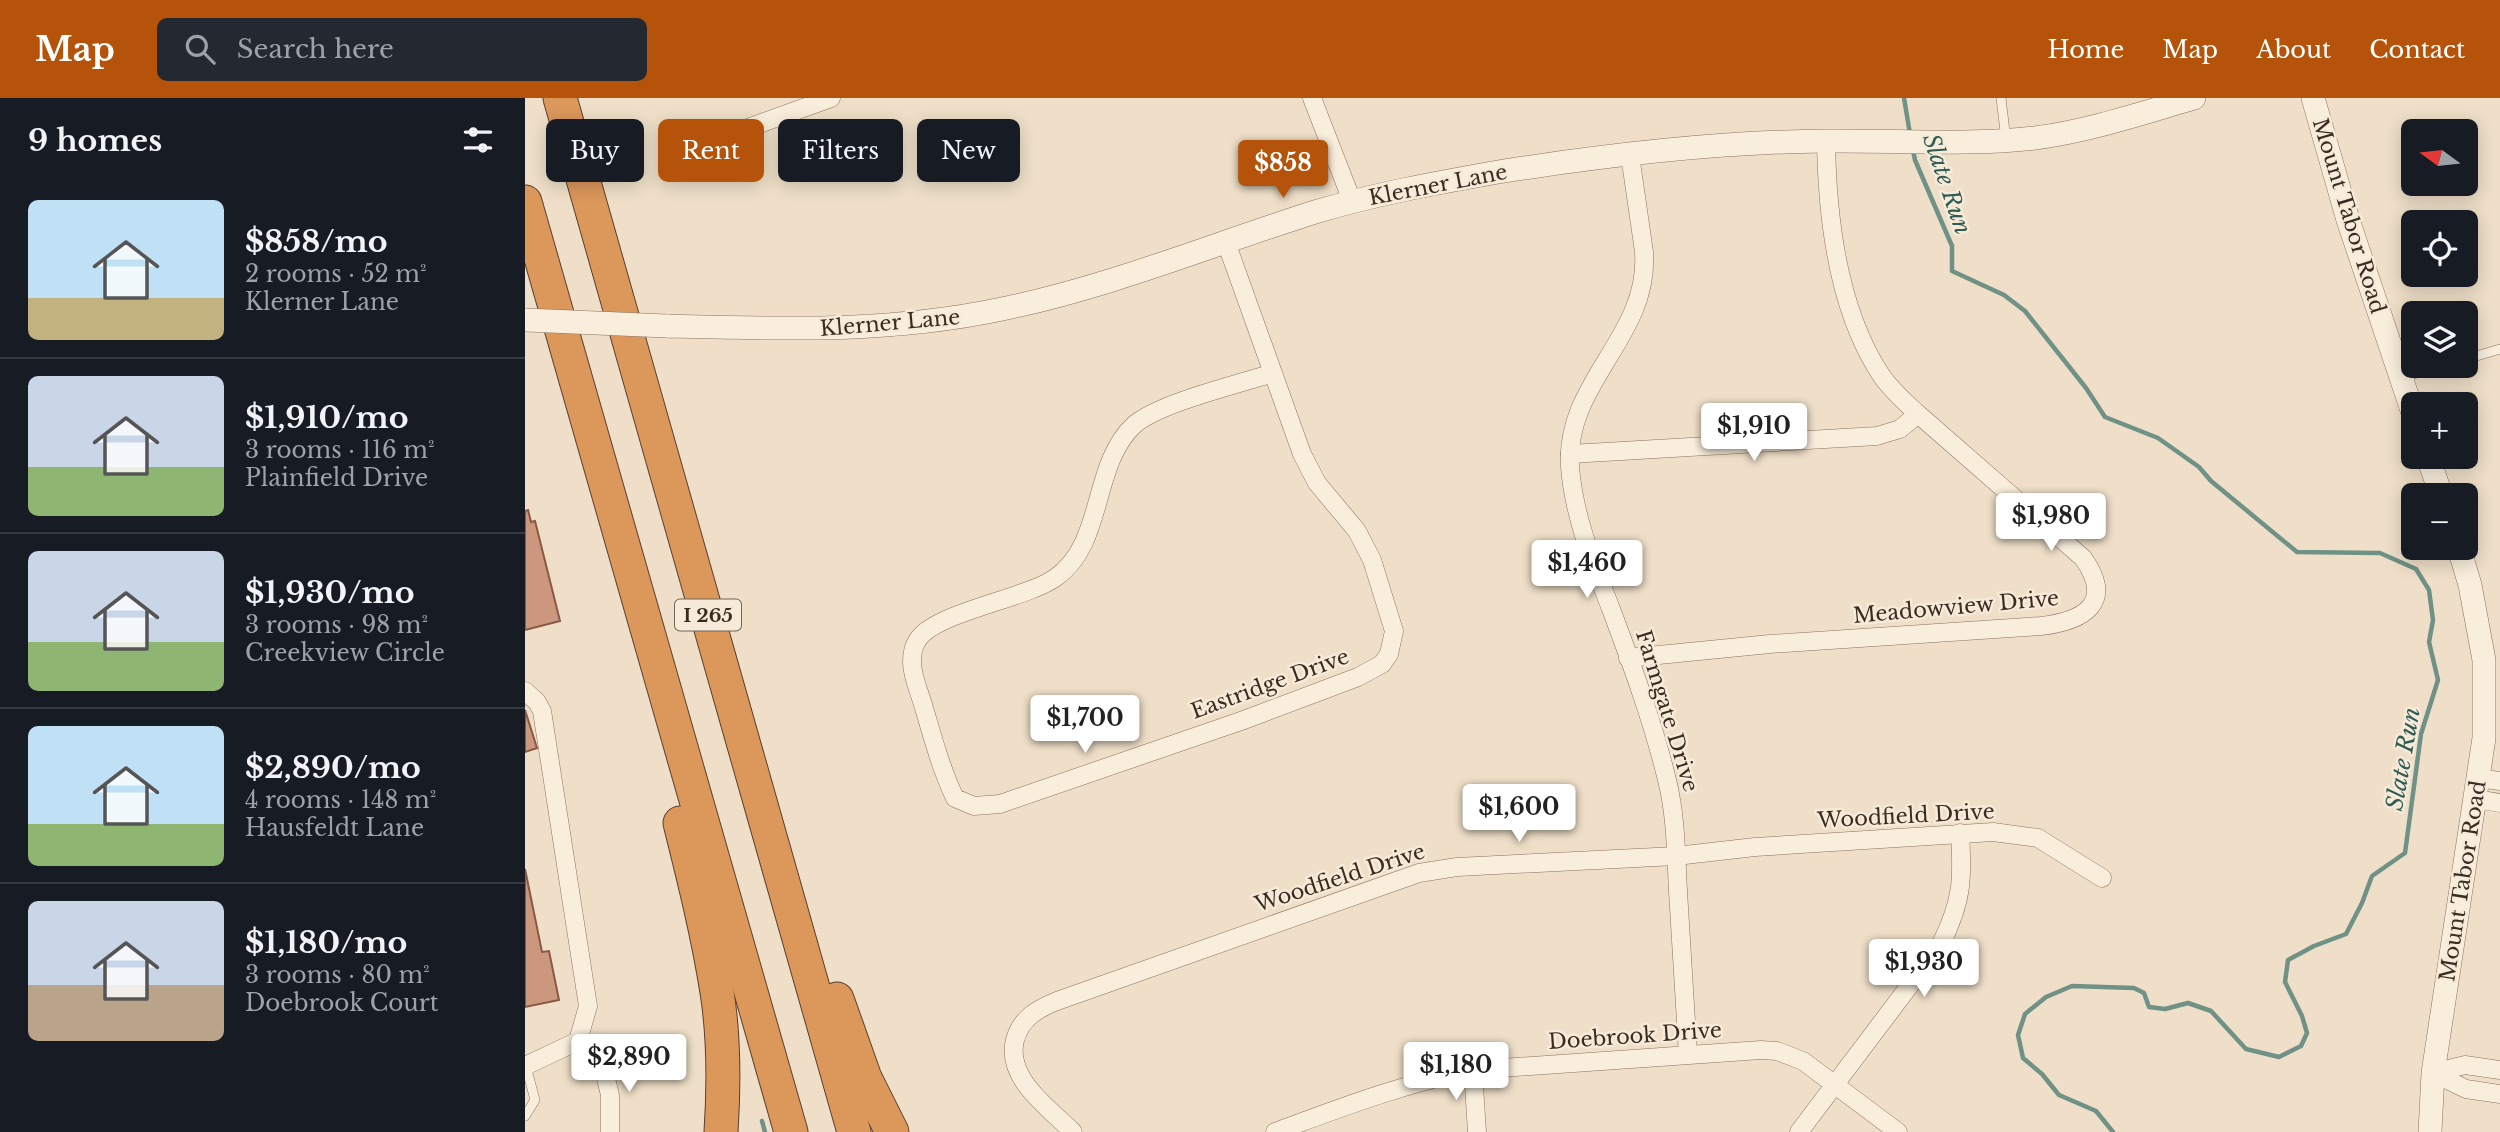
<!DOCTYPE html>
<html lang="en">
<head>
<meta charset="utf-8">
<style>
	:root { --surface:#171b24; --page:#242831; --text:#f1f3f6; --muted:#9ea1a6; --line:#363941; --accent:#b45309 }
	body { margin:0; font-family:"Libre Baskerville",serif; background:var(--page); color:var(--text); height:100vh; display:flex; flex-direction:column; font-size:26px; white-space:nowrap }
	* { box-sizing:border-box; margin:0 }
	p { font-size:23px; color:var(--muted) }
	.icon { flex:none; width:38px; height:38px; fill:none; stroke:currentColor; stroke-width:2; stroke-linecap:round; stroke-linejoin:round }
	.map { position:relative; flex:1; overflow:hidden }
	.drawer { display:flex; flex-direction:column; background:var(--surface); width:525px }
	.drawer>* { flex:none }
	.guide { position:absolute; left:21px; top:21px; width:665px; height:63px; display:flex; gap:14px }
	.needle { width:46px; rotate:285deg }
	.buttons { position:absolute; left:1876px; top:21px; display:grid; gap:14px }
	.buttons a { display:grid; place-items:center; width:77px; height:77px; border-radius:10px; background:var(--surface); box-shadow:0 4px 18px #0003; font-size:35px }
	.price { position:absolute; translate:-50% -60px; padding:0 16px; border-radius:7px; background:#fff; color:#222; font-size:23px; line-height:46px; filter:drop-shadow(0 2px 4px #0008) }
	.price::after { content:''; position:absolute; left:50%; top:42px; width:21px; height:16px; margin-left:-10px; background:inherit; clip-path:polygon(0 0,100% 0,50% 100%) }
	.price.current { background:var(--accent); color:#fff }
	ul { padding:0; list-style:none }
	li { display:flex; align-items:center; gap:21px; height:175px; padding:0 28px }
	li+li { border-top:2px solid var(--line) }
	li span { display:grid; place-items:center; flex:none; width:196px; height:140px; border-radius:10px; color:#555 }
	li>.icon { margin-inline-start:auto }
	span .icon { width:84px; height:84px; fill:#fffc; stroke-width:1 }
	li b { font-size:30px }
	h2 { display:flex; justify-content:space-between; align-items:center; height:84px; padding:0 28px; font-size:30px }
	.chip { padding:0 24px; border-radius:10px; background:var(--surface); box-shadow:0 4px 18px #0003; font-size:24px; line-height:63px }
	.chip.current { background:var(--accent); color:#fff }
	header { display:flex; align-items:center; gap:42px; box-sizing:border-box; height:98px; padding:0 35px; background:var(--accent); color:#fff }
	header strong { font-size:33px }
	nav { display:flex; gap:38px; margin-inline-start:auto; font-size:24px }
	.search { width:490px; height:63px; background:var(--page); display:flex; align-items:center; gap:18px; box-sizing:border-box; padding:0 24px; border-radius:10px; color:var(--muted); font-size:26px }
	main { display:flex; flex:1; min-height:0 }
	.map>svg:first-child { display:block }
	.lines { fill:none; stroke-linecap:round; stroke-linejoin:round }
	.stream { stroke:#6f9186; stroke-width:4.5 }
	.building { fill:#cc977f; stroke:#8a5843; stroke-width:2 }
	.service-casing { stroke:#8b715d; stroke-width:10 }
	.minor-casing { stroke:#8b715d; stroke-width:19 }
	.tertiary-casing { stroke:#8b715d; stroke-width:24 }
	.motorway-casing { stroke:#594031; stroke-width:35 }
	.service { stroke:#f9eedc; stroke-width:9 }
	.minor { stroke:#f9eedc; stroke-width:18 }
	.tertiary { stroke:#f9eedc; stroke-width:23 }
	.motorway { stroke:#dc975b; stroke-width:33 }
	.tertiary-bridge-casing { stroke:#8b715d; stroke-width:24; stroke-linecap:butt }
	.tertiary-bridge { stroke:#f9eedc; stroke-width:23 }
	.labels { text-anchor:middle; stroke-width:5; stroke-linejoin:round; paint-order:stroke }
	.shield { fill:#f6ead8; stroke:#736457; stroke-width:2 }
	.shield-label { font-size:19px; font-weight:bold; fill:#3b2b20 }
	.street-label { font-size:21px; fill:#3b2b20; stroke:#f6ead8 }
	.water-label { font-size:23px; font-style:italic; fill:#305b54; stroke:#f6ead8 }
</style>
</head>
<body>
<header>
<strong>Map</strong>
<div class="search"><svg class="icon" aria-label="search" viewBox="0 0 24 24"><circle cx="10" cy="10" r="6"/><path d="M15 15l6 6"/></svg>Search here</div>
<nav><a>Home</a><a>Map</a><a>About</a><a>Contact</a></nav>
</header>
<main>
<section class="drawer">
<h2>9 homes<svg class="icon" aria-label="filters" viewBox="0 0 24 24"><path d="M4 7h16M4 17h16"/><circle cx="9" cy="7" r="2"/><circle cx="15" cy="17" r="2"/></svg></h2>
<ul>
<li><span style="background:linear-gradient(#bfe0f5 70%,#c2b280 0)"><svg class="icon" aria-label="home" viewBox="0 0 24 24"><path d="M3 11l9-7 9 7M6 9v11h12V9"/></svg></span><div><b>$858/mo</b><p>2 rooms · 52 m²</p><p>Klerner Lane</p></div></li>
<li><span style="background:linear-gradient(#c9d6e8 65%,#8fb573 0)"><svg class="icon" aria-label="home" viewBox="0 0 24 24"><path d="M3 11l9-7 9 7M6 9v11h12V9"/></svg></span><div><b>$1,910/mo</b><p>3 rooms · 116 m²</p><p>Plainfield Drive</p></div></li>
<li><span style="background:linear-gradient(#c9d6e8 65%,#8fb573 0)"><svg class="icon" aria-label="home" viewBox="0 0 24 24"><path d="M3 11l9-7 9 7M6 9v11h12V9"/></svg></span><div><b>$1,930/mo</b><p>3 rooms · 98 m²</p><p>Creekview Circle</p></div></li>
<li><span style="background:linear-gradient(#bfe0f5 70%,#8fb573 0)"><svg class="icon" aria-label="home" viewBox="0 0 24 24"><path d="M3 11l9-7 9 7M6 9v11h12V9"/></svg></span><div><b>$2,890/mo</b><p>4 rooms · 148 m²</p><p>Hausfeldt Lane</p></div></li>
<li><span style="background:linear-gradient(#c9d6e8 60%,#b9a48a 0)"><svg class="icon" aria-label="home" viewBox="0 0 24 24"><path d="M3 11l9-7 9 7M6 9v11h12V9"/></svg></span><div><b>$1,180/mo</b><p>3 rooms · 80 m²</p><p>Doebrook Court</p></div></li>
</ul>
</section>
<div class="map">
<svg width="1975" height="1034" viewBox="0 0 1975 1034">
	<rect width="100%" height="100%" fill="#efdfc8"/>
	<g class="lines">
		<!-- stream -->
		<g class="stream">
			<path d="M1379 0 1385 36"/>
			<path d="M1388 52 1390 62 1427 148V173L1479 197 1500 213 1561 290 1580 319 1633 340 1674 369 1686 383 1772 454 1855 455 1891 471 1904 492 1908 522 1904 544 1913 582 1896 636 1880 755 1847 778 1837 805 1821 836 1789 848 1763 862 1760 884 1777 918 1782 935 1776 948 1754 959 1721 951 1686 913 1663 905 1640 911 1624 909 1619 895 1609 890 1547 888 1521 899 1500 916 1493 937 1498 960 1517 976 1534 997 1571 1013 1588 1034"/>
			<path d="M237 1023 240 1034"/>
		</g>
	</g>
	<!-- building -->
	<g class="building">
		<path d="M3 412 6 424 10 423 35 523 0 532V413Z"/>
		<path d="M0 612 12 650 0 654Z"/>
		<path d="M0 771 17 854 24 853 34 902 0 909Z"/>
	</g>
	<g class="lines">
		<defs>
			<g id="service">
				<path d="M1476 0 1481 42"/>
				<path d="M1941 261 1975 251"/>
				<path d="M1878 279 1917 268"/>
				<path d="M53 943 77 964"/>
				<path d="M0 1018 10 1002 1 968"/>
			</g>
			<g id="minor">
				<path d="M787 0 827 103"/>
				<path d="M173 48 306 0"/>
				<path d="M1105 57 1119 154C1125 239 1039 284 1045 369 1049 419 1068 465 1086 511 1107 567 1128 624 1142 682 1151 718 1151 756 1153 793 1156 847 1160 902 1163 956"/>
				<path d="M701 144 777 356 792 385 832 433 847 462 869 533 864 556 857 566 833 579 716 623 475 706 449 708 430 700C416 671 408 640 399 610 395 595 387 579 387 564 387 557 388 549 392 543 407 515 500 501 530 480 580 446 566 367 609 327 634 305 714 286 748 275"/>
				<path d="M1045 356 1352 338 1375 331 1393 316"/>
				<path d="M1103 560 1245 546 1516 528C1559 523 1590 505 1558 460L1393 316C1380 304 1366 292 1356 277 1313 212 1302 119 1301 42"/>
				<path d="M0 593 12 604 17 613 63 908 53 943 0 968"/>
				<path d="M1954 680 1975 683"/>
				<path d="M1951 701 1975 705"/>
				<path d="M77 964 85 997V1034"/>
				<path d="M948 972 952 1034"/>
				<path d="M1908 975 1941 991 1975 996"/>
				<path d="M1908 975 1940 967 1975 972"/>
				<path d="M548 1034C524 1010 480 980 490 942 496 920 512 911 532 903L894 775 932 769 1151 758 1230 749 1468 734 1513 740 1577 780"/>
				<path d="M750 1034C815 1010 880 985 948 972L1236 952 1252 953 1278 963 1373 1034"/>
				<path d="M1274 1034 1416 846C1437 803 1438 783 1435 735"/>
			</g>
			<g id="tertiary">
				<path d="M1788 0 1823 122 1888 315"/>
				<path d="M142 228C257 231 364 235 477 211 584 189 686 147 790 114 850 96 911 85 973 74 1081 57 1190 44 1299 43 1369 42 1440 48 1510 40 1564 33 1617 15 1669 0"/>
				<path d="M1903 359 1916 397"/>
				<path d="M1905 1034 1908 975 1959 640V562L1945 487 1934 450"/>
			</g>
			<g id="motorway">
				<path d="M35 0 329 1034"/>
				<path d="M0 104 266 1034"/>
				<path d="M155 725C169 781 183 837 192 894 199 939 199 988 196 1034"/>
				<path d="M312 901 340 980 367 1034"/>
			</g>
		</defs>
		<!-- service casing -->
		<use href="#service" class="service-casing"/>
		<!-- minor casing -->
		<use href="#minor" class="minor-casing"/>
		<!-- tertiary casing -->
		<use href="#tertiary" class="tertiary-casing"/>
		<!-- motorway casing -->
		<use href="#motorway" class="motorway-casing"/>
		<!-- service -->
		<use href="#service" class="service"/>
		<!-- minor -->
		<use href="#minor" class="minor"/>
		<!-- tertiary -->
		<use href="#tertiary" class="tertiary"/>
		<!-- motorway -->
		<use href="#motorway" class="motorway"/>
		<defs>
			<path id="tertiary-bridge" d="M0 222 142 228"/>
		</defs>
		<!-- tertiary-bridge casing -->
		<use href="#tertiary-bridge" class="tertiary-bridge-casing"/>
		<!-- tertiary-bridge -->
		<use href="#tertiary-bridge" class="tertiary-bridge"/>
	</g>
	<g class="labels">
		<!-- shield labels -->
		<rect class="shield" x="150" y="501.5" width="66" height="31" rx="5"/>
		<g class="shield-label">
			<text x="183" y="524">I 265</text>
		</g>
		<!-- street labels -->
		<g class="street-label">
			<text transform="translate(913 87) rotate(-11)" y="7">Klerner Lane</text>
			<text transform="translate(1824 118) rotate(73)" y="7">Mount Tabor Road</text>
			<text transform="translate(365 225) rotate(-5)" y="7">Klerner Lane</text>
			<text transform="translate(1431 509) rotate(-5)" y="7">Meadowview Drive</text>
			<text transform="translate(745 586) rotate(-20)" y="7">Eastridge Drive</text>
			<text transform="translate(1142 613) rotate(73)" y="7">Farmgate Drive</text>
			<text transform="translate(1381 718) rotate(-3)" y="7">Woodfield Drive</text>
			<text transform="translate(815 780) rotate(-18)" y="7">Woodfield Drive</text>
			<text transform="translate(1938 783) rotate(-81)" y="7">Mount Tabor Road</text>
			<text transform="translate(1110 938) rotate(-4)" y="7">Doebrook Drive</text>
		</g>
		<!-- water labels -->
		<g class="water-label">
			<text transform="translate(1422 86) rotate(71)" y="8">Slate Run</text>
			<text transform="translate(1878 661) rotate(-80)" y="8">Slate Run</text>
		</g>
	</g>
</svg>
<div class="buttons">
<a><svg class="needle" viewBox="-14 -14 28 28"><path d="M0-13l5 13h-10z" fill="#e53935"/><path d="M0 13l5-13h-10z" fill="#9ea1a6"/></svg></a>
<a><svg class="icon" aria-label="locate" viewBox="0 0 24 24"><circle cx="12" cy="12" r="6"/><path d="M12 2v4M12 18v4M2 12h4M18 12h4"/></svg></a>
<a><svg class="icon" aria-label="layers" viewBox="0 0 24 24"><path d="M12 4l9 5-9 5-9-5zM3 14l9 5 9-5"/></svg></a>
<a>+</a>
<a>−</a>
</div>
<b class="price current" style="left:758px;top:102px">$858</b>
<b class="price" style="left:1229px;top:365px">$1,910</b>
<b class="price" style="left:1526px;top:455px">$1,980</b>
<b class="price" style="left:1062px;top:502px">$1,460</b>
<b class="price" style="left:560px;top:657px">$1,700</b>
<b class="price" style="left:994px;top:746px">$1,600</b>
<b class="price" style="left:1399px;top:901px">$1,930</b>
<b class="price" style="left:104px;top:996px">$2,890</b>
<b class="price" style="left:931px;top:1004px">$1,180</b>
<div class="guide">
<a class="chip">Buy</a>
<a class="chip current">Rent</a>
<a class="chip">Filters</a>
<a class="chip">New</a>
</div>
</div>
</main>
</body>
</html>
